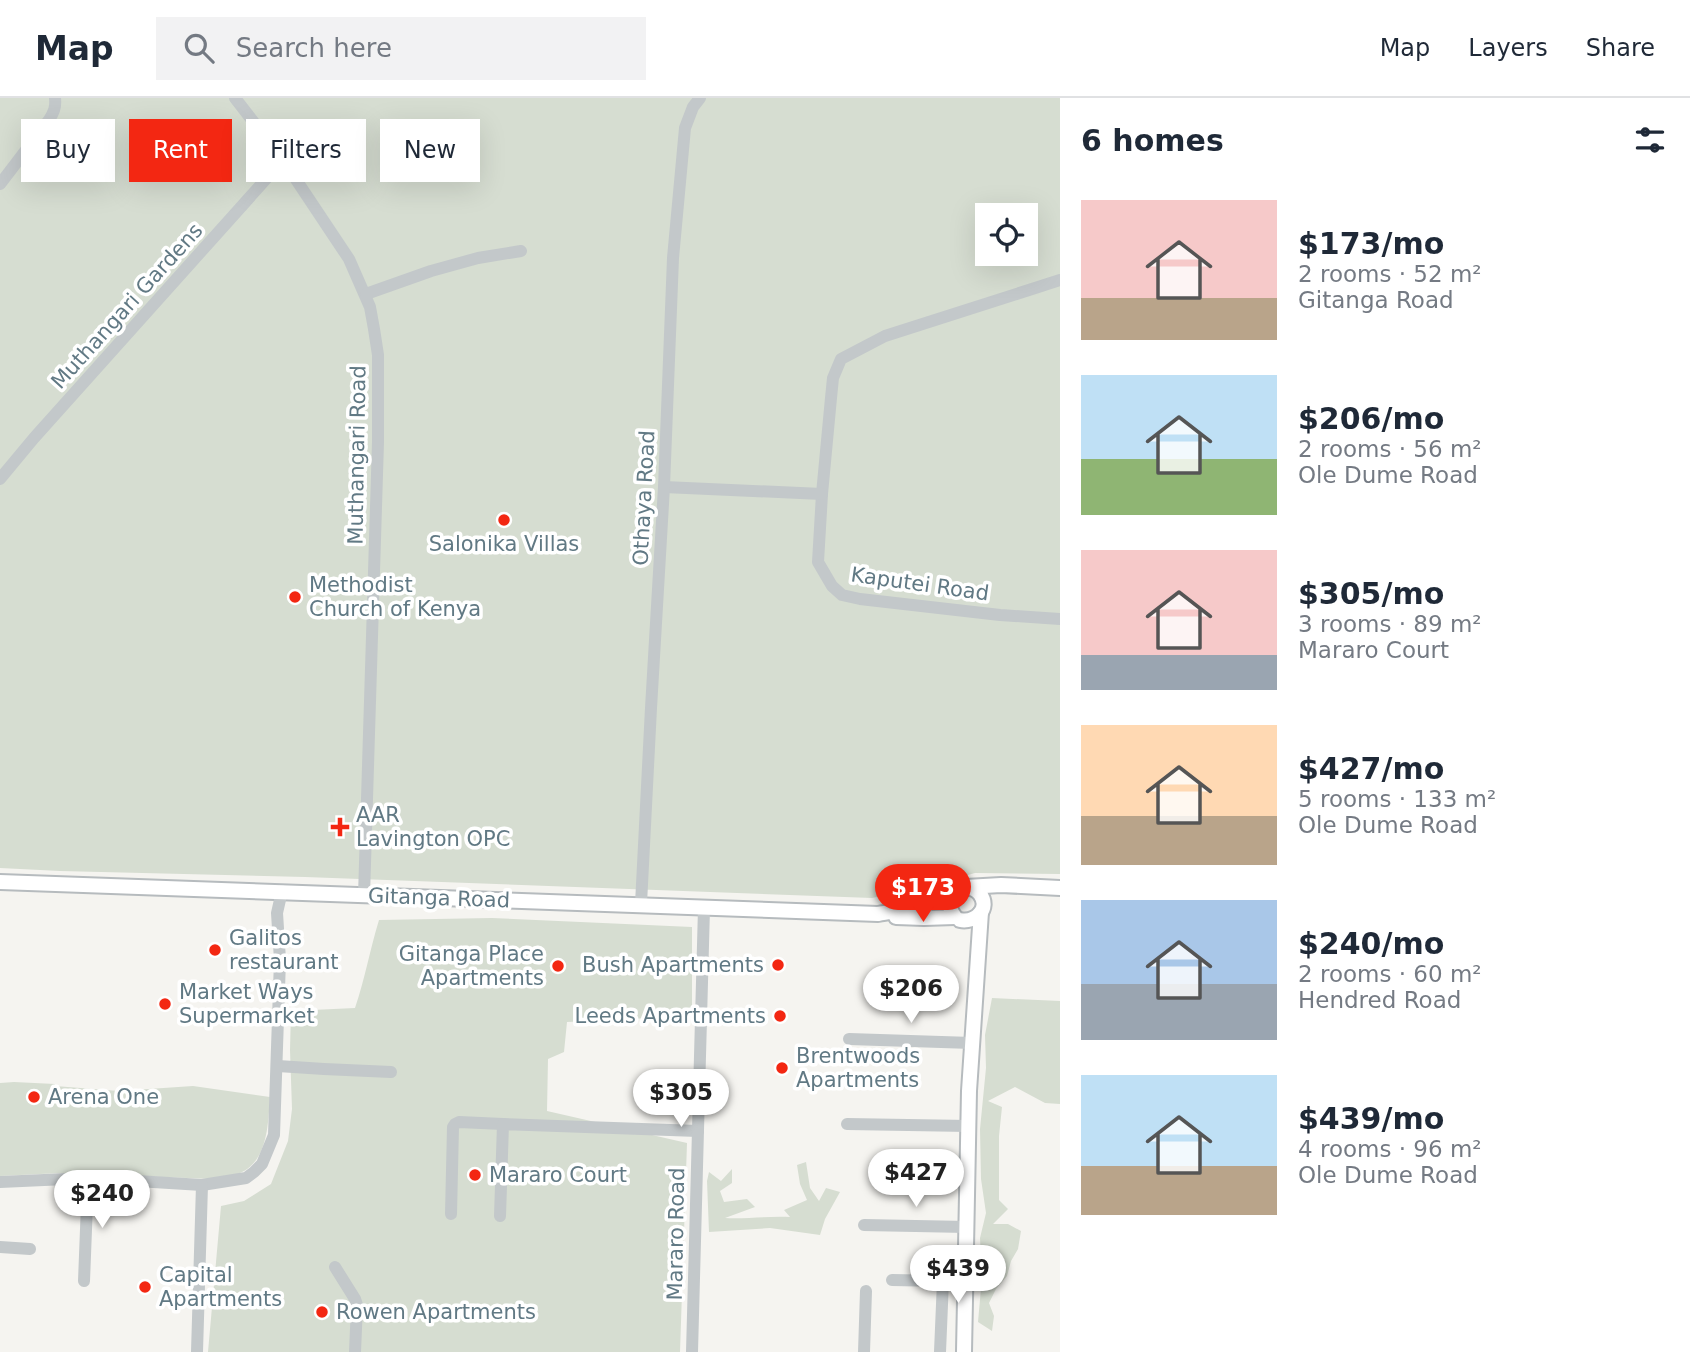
<!DOCTYPE html>
<html lang="en">
<head>
<meta charset="utf-8">
<style>
	:root { --surface:#fff; --page:#f2f2f3; --text:#1f2937; --muted:#747a83; --line:#e0e1e3; --accent:#f32712 }
	body { margin:0; font-family:"DejaVu Sans",sans-serif; background:var(--page); color:var(--text); height:100vh; display:flex; flex-direction:column; font-size:26px; white-space:nowrap }
	* { box-sizing:border-box; margin:0 }
	p { font-size:23px; color:var(--muted) }
	.icon { flex:none; width:38px; height:38px; fill:none; stroke:currentColor; stroke-width:2; stroke-linecap:round; stroke-linejoin:round }
	.map { position:relative; flex:1; overflow:hidden }
	.side { display:flex; flex-direction:column; background:var(--surface); width:630px }
	.side>* { flex:none }
	.guide { position:absolute; left:21px; top:21px; width:665px; height:63px; display:flex; gap:14px }
	.buttons { position:absolute; left:975px; top:105px; display:grid; gap:14px }
	.buttons a { display:grid; place-items:center; width:63px; height:63px; border-radius:0px; background:var(--surface); box-shadow:0 7px 28px #0002; font-size:35px }
	.price { position:absolute; translate:-50% -60px; padding:0 16px; border-radius:24px; background:#fff; color:#222; font-size:23px; line-height:46px; filter:drop-shadow(0 2px 4px #0008) }
	.price::after { content:''; position:absolute; left:50%; top:42px; width:21px; height:16px; margin-left:-10px; background:inherit; clip-path:polygon(0 0,100% 0,50% 100%) }
	.price.active { background:var(--accent); color:#fff }
	ul { padding:0; list-style:none }
	li { display:flex; align-items:center; gap:21px; height:175px; padding:0 21px }
	li span { display:grid; place-items:center; flex:none; width:196px; height:140px; border-radius:0px; color:#555 }
	li>.icon { margin-inline-start:auto }
	span .icon { width:84px; height:84px; fill:#fffc; stroke-width:1 }
	li b { font-size:30px }
	h2 { display:flex; justify-content:space-between; align-items:center; height:84px; padding:0 21px; font-size:30px }
	.chip { padding:0 24px; border-radius:0px; background:var(--surface); box-shadow:0 7px 28px #0002; font-size:24px; line-height:63px }
	.chip.active { background:var(--accent); color:#fff }
	header { display:flex; align-items:center; gap:42px; box-sizing:border-box; height:98px; padding:0 35px; background:var(--surface); border-bottom:2px solid var(--line) }
	header strong { font-size:33px }
	nav { display:flex; gap:38px; margin-inline-start:auto; font-size:24px }
	.search { width:490px; height:63px; background:var(--page); display:flex; align-items:center; gap:18px; box-sizing:border-box; padding:0 24px; border-radius:0px; color:var(--muted); font-size:26px }
	main { display:flex; flex:1; min-height:0 }
	.map>svg:first-child { display:block }
	.green { fill:#d6ddd1; fill-rule:evenodd }
	.lines { fill:none; stroke-linecap:round; stroke-linejoin:round }
	.major-casing { stroke:#b6bbbe; stroke-width:18 }
	.minor { stroke:#c3c8ca; stroke-width:12 }
	.major { stroke:#fff; stroke-width:14 }
	.poi-dot { fill:#f32712; stroke:#fff; stroke-width:2.5 }
	.labels { text-anchor:middle; stroke-width:7; stroke-linejoin:round; paint-order:stroke }
	.street-label { font-size:21px; fill:#617984; stroke:#fff }
	.poi-label { font-size:21px; fill:#617984; stroke:#fff; text-anchor:start }
</style>
</head>
<body>
<header>
<strong>Map</strong>
<div class="search"><svg class="icon" aria-label="search" viewBox="0 0 24 24"><circle cx="10" cy="10" r="6"/><path d="M15 15l6 6"/></svg>Search here</div>
<nav><a>Map</a><a>Layers</a><a>Share</a></nav>
</header>
<main>
<div class="map">
<svg width="1060" height="1254" viewBox="0 0 1060 1254">
	<rect width="100%" height="100%" fill="#f5f4f0"/>
	<!-- green -->
	<g class="green">
		<path d="M0 0H1060V776L975 775 924 789 872 800 305 779 60 773 0 770ZM987 117H1026V156H987Z"/>
		<path d="M492 820 692 829V918L567 924 564 954 548 961 547 1013 687 1045 680 1254H208L221 1108 244 1103 271 1086 288 1043 292 1011 290 952 291 913 355 910C365 881 370 851 379 822Z"/>
		<path d="M992 900 1060 903V1006L1045 1005 1015 989 988 1003 1002 1009 999 1038V1102L1008 1111 993 1126H1008L1021 1133 1018 1151 1011 1163 1007 1178 996 1191 989 1205 994 1218 992 1233 978 1224 982 1179 980 1140 986 1115 981 1081 980 1031 986 970 985 937Z"/>
		<path d="M14 984 55 986V988L119 993 193 988 270 999C268 1027 268 1067 235 1077 228 1080 220 1080 213 1081L61 1075 0 1078V985Z"/>
		<path d="M806 1064 810 1090 819 1103 826 1090 840 1094 825 1121 820 1137 770 1130 709 1134 707 1083 709 1074 721 1083 732 1071V1085L720 1093 724 1104 747 1101 755 1109 725 1120C747 1121 768 1118 790 1119L784 1112 807 1102 800 1086 797 1067Z"/>
	</g>
	<g class="lines">
		<defs>
			<g id="major">
				<path d="M0 784 878 816C894 813 910 812 926 807 936 803 957 790 966 790 971 789 977 792 980 796 991 811 975 825 960 822"/>
				<path d="M966 789 1001 787 1060 790"/>
				<path d="M896 819 924 820 955 819C948 810 948 803 955 794"/>
				<path d="M964 1254 969 993 981 814"/>
			</g>
		</defs>
		<!-- major casing -->
		<use href="#major" class="major-casing"/>
		<!-- minor -->
		<g class="minor">
			<path d="M235 0 283 62 349 161 370 209 374 231 378 257V344L364 798"/>
			<path d="M0 86 49 22C54 14 56 9 55 0"/>
			<path d="M1060 182 885 238 841 261 833 280 831 300 822 396 818 464 832 488 842 497 860 501 1000 517 1060 521"/>
			<path d="M366 196 431 173 478 160 521 153"/>
			<path d="M0 381 34 340 283 62"/>
			<path d="M664 389 822 396"/>
			<path d="M641 806 651 610 664 389 673 160 685 30 693 9 700 0"/>
			<path d="M849 941 972 945"/>
			<path d="M278 968 324 971 391 974"/>
			<path d="M847 1026 969 1028"/>
			<path d="M0 1084 88 1080 202 1087 246 1080 254 1074 262 1066 274 1037 280 862 277 815 282 793"/>
			<path d="M451 1116 453 1029 455 1026 459 1024 503 1026"/>
			<path d="M500 1118 503 1026 698 1033"/>
			<path d="M864 1127 967 1129"/>
			<path d="M0 1149 30 1151"/>
			<path d="M335 1169 355 1201 357 1207 355 1254"/>
			<path d="M892 1182 943 1183"/>
			<path d="M84 1183 88 1080"/>
			<path d="M197 1254 202 1087"/>
			<path d="M692 1254 704 810"/>
			<path d="M864 1254 866 1193"/>
			<path d="M940 1254 944 1159"/>
		</g>
		<!-- major -->
		<use href="#major" class="major"/>
	</g>
	<!-- markers -->
	<g class="poi-dot">
		<circle cx="504" cy="422" r="7"/>
		<circle cx="295" cy="499" r="7"/>
		<path d="M336.5 718.5h7v7h7v7h-7v7h-7v-7h-7v-7h7z"/>
		<circle cx="215" cy="852" r="7"/>
		<circle cx="778" cy="867" r="7"/>
		<circle cx="558" cy="868" r="7"/>
		<circle cx="165" cy="906" r="7"/>
		<circle cx="780" cy="918" r="7"/>
		<circle cx="782" cy="970" r="7"/>
		<circle cx="34" cy="999" r="7"/>
		<circle cx="475" cy="1077" r="7"/>
		<circle cx="145" cy="1189" r="7"/>
		<circle cx="322" cy="1214" r="7"/>
	</g>
	<g class="labels">
		<!-- street labels -->
		<g class="street-label">
			<text transform="translate(127 208) rotate(-48)" y="7">Muthangari Gardens</text>
			<text transform="translate(357 357) rotate(-89)" y="7">Muthangari Road</text>
			<text transform="translate(644 400) rotate(-87)" y="7">Othaya Road</text>
			<text transform="translate(920 486) rotate(8)" y="7">Kaputei Road</text>
			<text transform="translate(439 800) rotate(2)" y="7">Gitanga Road</text>
			<text transform="translate(676 1136) rotate(-89)" y="7">Mararo Road</text>
		</g>
		<!-- poi labels -->
		<g class="poi-label">
			<text x="504" y="453" text-anchor="middle">Salonika Villas</text>
			<text x="309" y="494">Methodist<tspan x="309" dy="24">Church of Kenya</tspan></text>
			<text x="356" y="724">AAR<tspan x="356" dy="24">Lavington OPC</tspan></text>
			<text x="229" y="847">Galitos<tspan x="229" dy="24">restaurant</tspan></text>
			<text x="544" y="863" text-anchor="end">Gitanga Place<tspan x="544" dy="24">Apartments</tspan></text>
			<text x="764" y="874" text-anchor="end">Bush Apartments</text>
			<text x="179" y="901">Market Ways<tspan x="179" dy="24">Supermarket</tspan></text>
			<text x="766" y="925" text-anchor="end">Leeds Apartments</text>
			<text x="796" y="965">Brentwoods<tspan x="796" dy="24">Apartments</tspan></text>
			<text x="48" y="1006">Arena One</text>
			<text x="489" y="1084">Mararo Court</text>
			<text x="159" y="1184">Capital<tspan x="159" dy="24">Apartments</tspan></text>
			<text x="336" y="1221">Rowen Apartments</text>
		</g>
	</g>
</svg>
<div class="buttons">
<a><svg class="icon" aria-label="locate" viewBox="0 0 24 24"><circle cx="12" cy="12" r="6"/><path d="M12 2v4M12 18v4M2 12h4M18 12h4"/></svg></a>
</div>
<b class="price active" style="left:923px;top:826px">$173</b>
<b class="price" style="left:911px;top:927px">$206</b>
<b class="price" style="left:681px;top:1031px">$305</b>
<b class="price" style="left:916px;top:1111px">$427</b>
<b class="price" style="left:102px;top:1132px">$240</b>
<b class="price" style="left:958px;top:1207px">$439</b>
<div class="guide">
<a class="chip">Buy</a>
<a class="chip active">Rent</a>
<a class="chip">Filters</a>
<a class="chip">New</a>
</div>
</div>
<section class="side">
<h2>6 homes<svg class="icon" aria-label="filters" viewBox="0 0 24 24"><path d="M4 7h16M4 17h16"/><circle cx="9" cy="7" r="2"/><circle cx="15" cy="17" r="2"/></svg></h2>
<ul>
<li><span style="background:linear-gradient(#f6c9c9 70%,#b9a48a 0)"><svg class="icon" aria-label="home" viewBox="0 0 24 24"><path d="M3 11l9-7 9 7M6 9v11h12V9"/></svg></span><div><b>$173/mo</b><p>2 rooms · 52 m²</p><p>Gitanga Road</p></div></li>
<li><span style="background:linear-gradient(#bfe0f5 60%,#8fb573 0)"><svg class="icon" aria-label="home" viewBox="0 0 24 24"><path d="M3 11l9-7 9 7M6 9v11h12V9"/></svg></span><div><b>$206/mo</b><p>2 rooms · 56 m²</p><p>Ole Dume Road</p></div></li>
<li><span style="background:linear-gradient(#f6c9c9 75%,#9aa5b1 0)"><svg class="icon" aria-label="home" viewBox="0 0 24 24"><path d="M3 11l9-7 9 7M6 9v11h12V9"/></svg></span><div><b>$305/mo</b><p>3 rooms · 89 m²</p><p>Mararo Court</p></div></li>
<li><span style="background:linear-gradient(#ffd9b3 65%,#b9a48a 0)"><svg class="icon" aria-label="home" viewBox="0 0 24 24"><path d="M3 11l9-7 9 7M6 9v11h12V9"/></svg></span><div><b>$427/mo</b><p>5 rooms · 133 m²</p><p>Ole Dume Road</p></div></li>
<li><span style="background:linear-gradient(#a9c7e8 60%,#9aa5b1 0)"><svg class="icon" aria-label="home" viewBox="0 0 24 24"><path d="M3 11l9-7 9 7M6 9v11h12V9"/></svg></span><div><b>$240/mo</b><p>2 rooms · 60 m²</p><p>Hendred Road</p></div></li>
<li><span style="background:linear-gradient(#bfe0f5 65%,#b9a48a 0)"><svg class="icon" aria-label="home" viewBox="0 0 24 24"><path d="M3 11l9-7 9 7M6 9v11h12V9"/></svg></span><div><b>$439/mo</b><p>4 rooms · 96 m²</p><p>Ole Dume Road</p></div></li>
</ul>
</section>
</main>
</body>
</html>
